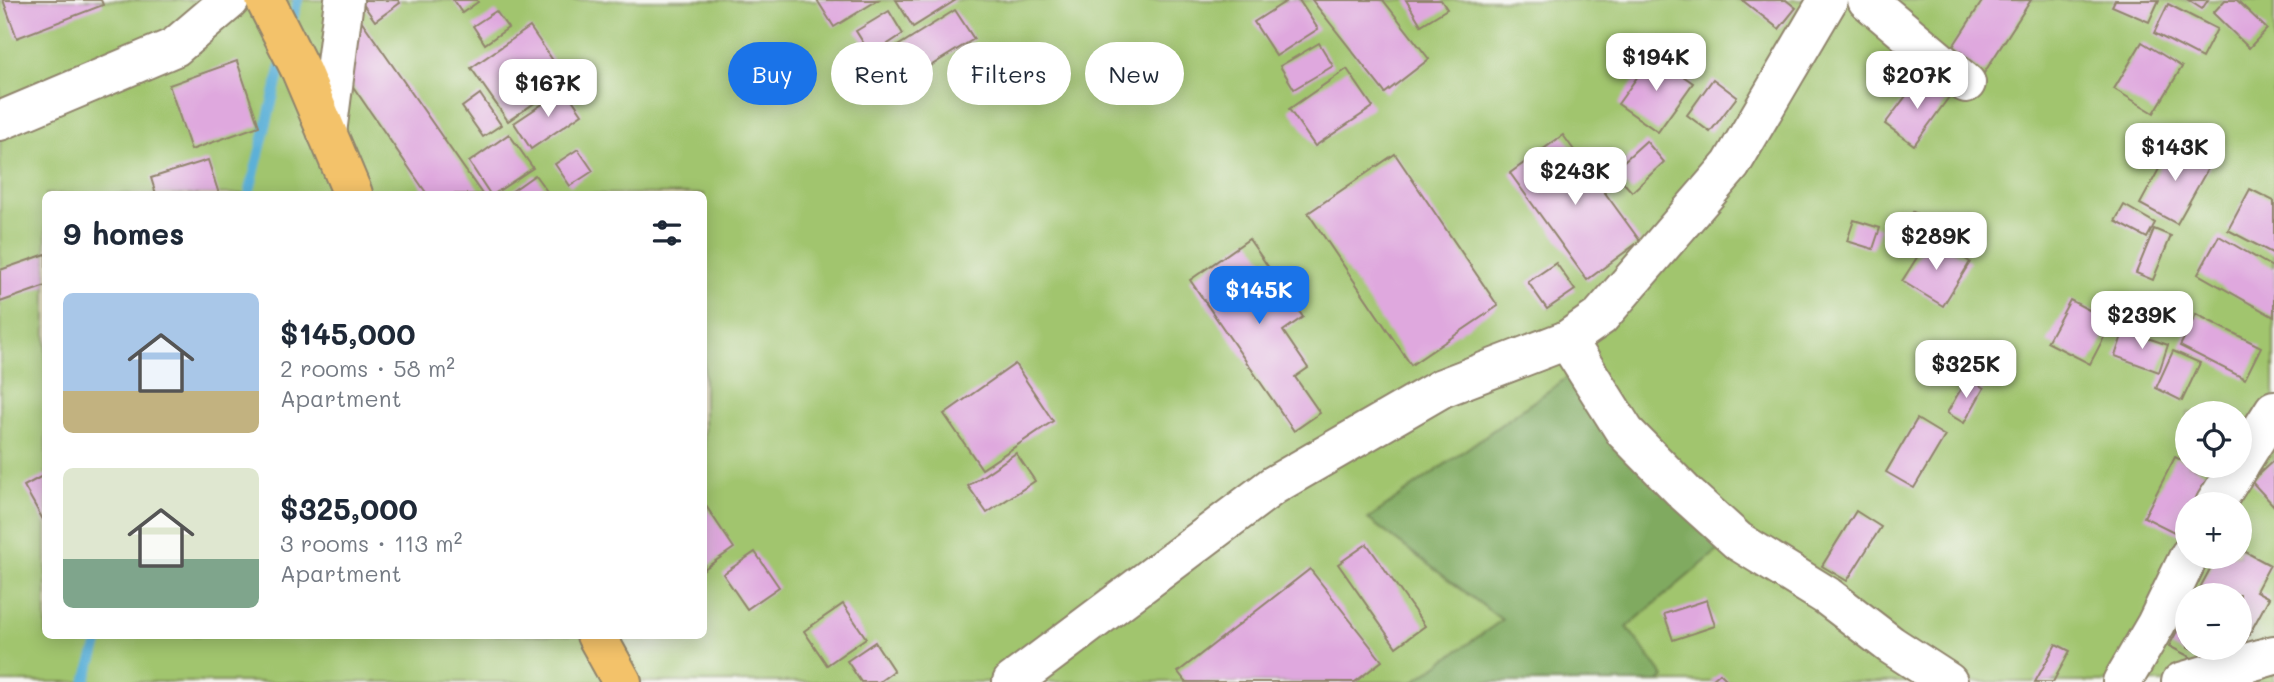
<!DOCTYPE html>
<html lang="en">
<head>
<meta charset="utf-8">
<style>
	:root { --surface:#fff; --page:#f2f2f3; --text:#1f2937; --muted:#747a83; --accent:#1a73e8 }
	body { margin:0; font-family:Mali,sans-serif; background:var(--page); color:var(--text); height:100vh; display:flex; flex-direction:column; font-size:26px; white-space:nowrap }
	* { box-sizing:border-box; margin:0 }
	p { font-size:23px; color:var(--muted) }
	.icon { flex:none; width:38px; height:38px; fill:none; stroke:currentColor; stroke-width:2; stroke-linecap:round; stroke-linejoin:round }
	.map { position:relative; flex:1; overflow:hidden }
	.panel { position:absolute; left:42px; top:191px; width:665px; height:448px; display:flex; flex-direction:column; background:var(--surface); border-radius:10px; box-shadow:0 4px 18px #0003 }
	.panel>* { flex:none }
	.guide { position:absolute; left:728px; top:42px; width:665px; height:63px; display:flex; gap:14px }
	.fabs { position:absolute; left:2175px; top:401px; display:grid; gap:14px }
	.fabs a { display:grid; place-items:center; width:77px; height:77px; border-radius:50%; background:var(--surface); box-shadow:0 4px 18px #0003; font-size:35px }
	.price { position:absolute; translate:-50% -60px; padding:0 16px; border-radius:14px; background:#fff; color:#222; font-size:23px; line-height:46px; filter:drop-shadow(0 2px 4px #0008) }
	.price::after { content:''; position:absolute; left:50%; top:42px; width:21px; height:16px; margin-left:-10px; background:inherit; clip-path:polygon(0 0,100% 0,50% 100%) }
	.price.on { background:var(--accent); color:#fff }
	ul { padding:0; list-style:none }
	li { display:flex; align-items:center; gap:21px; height:175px; padding:0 21px }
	li span { display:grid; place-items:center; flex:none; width:196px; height:140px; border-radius:10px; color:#555 }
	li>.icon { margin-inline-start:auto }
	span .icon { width:84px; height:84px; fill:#fffc; stroke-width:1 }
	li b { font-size:30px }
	h2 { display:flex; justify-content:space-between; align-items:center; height:84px; padding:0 21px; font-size:30px }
	.tag { padding:0 24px; border-radius:32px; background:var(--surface); box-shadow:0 4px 18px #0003; font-size:24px; line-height:63px }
	.tag.on { background:var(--accent); color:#fff }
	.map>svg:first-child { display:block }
	.green { fill:#a1c56e; stroke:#6e7846; stroke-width:2; fill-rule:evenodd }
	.forest { fill:#80aa61; stroke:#5e6a40; stroke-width:2 }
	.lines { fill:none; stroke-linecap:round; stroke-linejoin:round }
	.stream { stroke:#5cb0d8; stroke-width:10 }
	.building { fill:#dfa8de }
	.minor-casing { stroke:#90846c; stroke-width:42 }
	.major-casing { stroke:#90846c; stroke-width:42 }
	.minor { stroke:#fff; stroke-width:38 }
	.major { stroke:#f3c26a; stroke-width:38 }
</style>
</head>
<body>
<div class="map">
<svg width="2274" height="682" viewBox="0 0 2274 682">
	<rect width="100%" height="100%" fill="#f6f6f2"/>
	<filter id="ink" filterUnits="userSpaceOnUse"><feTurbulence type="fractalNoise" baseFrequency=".0143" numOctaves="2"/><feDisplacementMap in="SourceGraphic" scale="14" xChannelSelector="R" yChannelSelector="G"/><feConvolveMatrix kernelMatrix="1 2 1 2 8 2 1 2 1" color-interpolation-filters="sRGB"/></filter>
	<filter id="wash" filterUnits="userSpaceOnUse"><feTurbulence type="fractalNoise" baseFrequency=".00686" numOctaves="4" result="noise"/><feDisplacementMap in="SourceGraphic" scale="28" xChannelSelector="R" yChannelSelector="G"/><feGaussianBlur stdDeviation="1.57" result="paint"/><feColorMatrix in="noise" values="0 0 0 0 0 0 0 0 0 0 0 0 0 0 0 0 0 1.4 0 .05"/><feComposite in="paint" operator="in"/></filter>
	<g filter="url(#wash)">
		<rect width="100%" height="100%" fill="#e5dfbb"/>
		<!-- green -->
		<path class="green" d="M0 0H2274V682H0ZM46 194H704V635H46ZM2188 413H2240V466H2188ZM2188 504H2240V556H2188ZM2188 595H2240V648H2188Z"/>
		<!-- forest -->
		<path class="forest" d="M1582 367 1733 538 1627 627 1664 677 1659 682H1413L1502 620 1368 519Z"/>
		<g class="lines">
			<!-- stream -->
			<g class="stream">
				<path d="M291 27 298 0"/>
				<path d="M249 194 282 62"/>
				<path d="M85 682 101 635"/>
			</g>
		</g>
		<g id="blocks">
			<!-- building -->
			<g class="building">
				<path d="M3 0H101L103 5 17 38Z"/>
				<path d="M347 0 482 194H427L325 46Z"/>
				<path d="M360 0H398L400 3 375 21Z"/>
				<path d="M453 0H477L478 2 462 13Z"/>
				<path d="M817 0H878L834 27Z"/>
				<path d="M896 0H956L913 27Z"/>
				<path d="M1288 0H1299L1318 29 1276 56 1254 22Z"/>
				<path d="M1312 0H1383L1429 59 1385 93Z"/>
				<path d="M1406 0H1441L1447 9 1421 25Z"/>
				<path d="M1742 0H1786L1796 8 1779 29Z"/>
				<path d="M1983 0H2031L1984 73 1950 51Z"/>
				<path d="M2115 0H2159L2149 22 2112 6Z"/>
				<path d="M2188 0H2208L2202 9Z"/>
				<path d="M2225 0H2237L2267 29 2249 48 2213 13Z"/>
				<path d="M2168 4 2217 29 2202 58 2154 33Z"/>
				<path d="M955 10 974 39 898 86 880 57Z"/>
				<path d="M496 11 508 28 485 44 473 26Z"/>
				<path d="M889 11 903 34 871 55 856 31Z"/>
				<path d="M530 27 567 81 508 121 471 68Z"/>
				<path d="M2142 42 2182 67 2154 113 2114 89Z"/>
				<path d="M1319 43 1333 66 1294 89 1280 66Z"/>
				<path d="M1653 55 1693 83 1658 132 1618 104Z"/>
				<path d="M237 61 259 126 191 150 169 85Z"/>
				<path d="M1347 69 1373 107 1315 146 1289 109Z"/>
				<path d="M1921 76 1949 97 1914 145 1885 124Z"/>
				<path d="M1713 79 1737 97 1710 132 1687 115Z"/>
				<path d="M565 89 582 114 531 149 514 123Z"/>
				<path d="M480 94 501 125 483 137 462 107Z"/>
				<path d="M509 134 533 168 494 194H490L469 162Z"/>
				<path d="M1563 135 1640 241 1587 280 1510 173Z"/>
				<path d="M1646 141 1664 162 1632 192 1613 171Z"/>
				<path d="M2173 143 2211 163 2177 224 2140 204Z"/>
				<path d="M578 149 593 171 570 186 555 164Z"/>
				<path d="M1395 154 1498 306 1411 365 1308 213Z"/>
				<path d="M208 160 219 194H156L151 178Z"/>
				<path d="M535 175 549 194H508Z"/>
				<path d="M2250 189 2274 201V254L2228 230Z"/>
				<path d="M2124 205 2155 223 2147 238 2115 221Z"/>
				<path d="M1913 212 1930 220 1916 252 1899 245Z"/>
				<path d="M1854 220 1880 228 1873 249 1847 241Z"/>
				<path d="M2154 229 2171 236 2153 280 2136 273Z"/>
				<path d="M2219 236 2274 268V317L2198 274Z"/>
				<path d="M1930 237 1970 262 1943 306 1902 281Z"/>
				<path d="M1249 239 1303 317 1283 331 1308 368 1295 377 1320 413 1294 431 1190 280Z"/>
				<path d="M46 254V286L0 302V270Z"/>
				<path d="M1556 263 1575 290 1547 309 1528 282Z"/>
				<path d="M2070 300 2112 322 2090 364 2047 342Z"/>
				<path d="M2196 314 2261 347 2245 379 2180 346Z"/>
				<path d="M2124 330 2168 345 2159 372 2115 356Z"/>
				<path d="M2173 351 2200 363 2182 401 2156 388Z"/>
				<path d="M1015 364 1053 421 982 469 944 414Z"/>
				<path d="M1967 378 1984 388 1964 423 1947 413Z"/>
				<path d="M1917 419 1945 436 1914 488 1886 472Z"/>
				<path d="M1016 453 1035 481 987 513 968 486Z"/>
				<path d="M2175 457 2188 463V466H2192L2221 480 2208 504H2188V539L2144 517Z"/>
				<path d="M2274 460V506L2251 481Z"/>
				<path d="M46 474V525L24 486Z"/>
				<path d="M704 503 734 548 704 569Z"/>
				<path d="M1856 511 1881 527 1847 581 1822 566Z"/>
				<path d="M1367 544 1425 626 1396 647 1338 564Z"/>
				<path d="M2240 549 2270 565 2256 591 2269 598 2237 657 2213 669 2169 646 2188 611V648H2240V595H2196L2217 556H2240Z"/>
				<path d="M755 552 779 587 747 609 723 574Z"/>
				<path d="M1310 569 1382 661 1355 682H1186L1178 672Z"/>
				<path d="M1707 600 1715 626 1673 640 1664 614Z"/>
				<path d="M843 604 866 638 827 665 804 631Z"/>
				<path d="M875 642 894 671 879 682H861L847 661Z"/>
				<path d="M2056 644 2070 651 2053 682H2035Z"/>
				<path d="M1720 673 1729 682H1710Z"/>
			</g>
		</g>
	</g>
	<g filter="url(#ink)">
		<use href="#blocks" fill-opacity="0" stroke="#90846c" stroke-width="2"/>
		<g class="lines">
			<defs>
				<g id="minor">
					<path d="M1867 0 1966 83"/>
					<path d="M0 121 175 47 230 0"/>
					<path d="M327 133 344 0"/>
					<path d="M1567 340 1625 432 1686 494 1738 541 1827 596 1891 645 1948 682"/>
					<path d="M2240 464 2274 410"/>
					<path d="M2215 504 2239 466"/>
					<path d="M1012 682 1274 485 1442 388 1567 340 1600 317 1731 165 1828 0"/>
					<path d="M2122 682 2156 624 2189 556"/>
					<path d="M2181 682 2274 655"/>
				</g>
				<g id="major">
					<path d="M265 0 301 71 353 194"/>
					<path d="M596 635 622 682"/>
				</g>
			</defs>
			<!-- minor casing -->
			<use href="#minor" class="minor-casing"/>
			<!-- major casing -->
			<use href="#major" class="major-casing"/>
			<!-- minor -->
			<use href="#minor" class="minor"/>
			<!-- major -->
			<use href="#major" class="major"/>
		</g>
	</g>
</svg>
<div class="fabs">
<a><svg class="icon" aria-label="locate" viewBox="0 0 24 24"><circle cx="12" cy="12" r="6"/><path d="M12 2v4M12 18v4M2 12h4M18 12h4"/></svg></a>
<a>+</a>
<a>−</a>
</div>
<b class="price" style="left:1656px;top:93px">$194K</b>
<b class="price" style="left:1917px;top:111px">$207K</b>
<b class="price" style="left:548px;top:119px">$167K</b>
<b class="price" style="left:2175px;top:183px">$143K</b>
<b class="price" style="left:1575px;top:207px">$243K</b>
<b class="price" style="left:1936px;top:272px">$289K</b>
<b class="price on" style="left:1259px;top:326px">$145K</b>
<b class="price" style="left:2142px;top:351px">$239K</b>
<b class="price" style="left:1966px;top:400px">$325K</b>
<div class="guide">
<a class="tag on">Buy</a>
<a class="tag">Rent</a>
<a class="tag">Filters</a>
<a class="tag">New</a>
</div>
<section class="panel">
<h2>9 homes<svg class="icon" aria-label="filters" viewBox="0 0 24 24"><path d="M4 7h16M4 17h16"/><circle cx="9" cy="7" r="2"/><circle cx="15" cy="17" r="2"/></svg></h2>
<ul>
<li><span style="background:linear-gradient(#a9c7e8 70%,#c2b280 0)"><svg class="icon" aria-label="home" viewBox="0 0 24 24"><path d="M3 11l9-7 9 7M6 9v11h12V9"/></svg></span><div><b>$145,000</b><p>2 rooms · 58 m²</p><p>Apartment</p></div></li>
<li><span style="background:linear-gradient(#dfe7d0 65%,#7fa58c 0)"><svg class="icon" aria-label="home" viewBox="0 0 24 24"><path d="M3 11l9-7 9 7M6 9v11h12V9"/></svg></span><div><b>$325,000</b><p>3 rooms · 113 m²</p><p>Apartment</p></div></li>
</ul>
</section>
</div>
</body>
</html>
